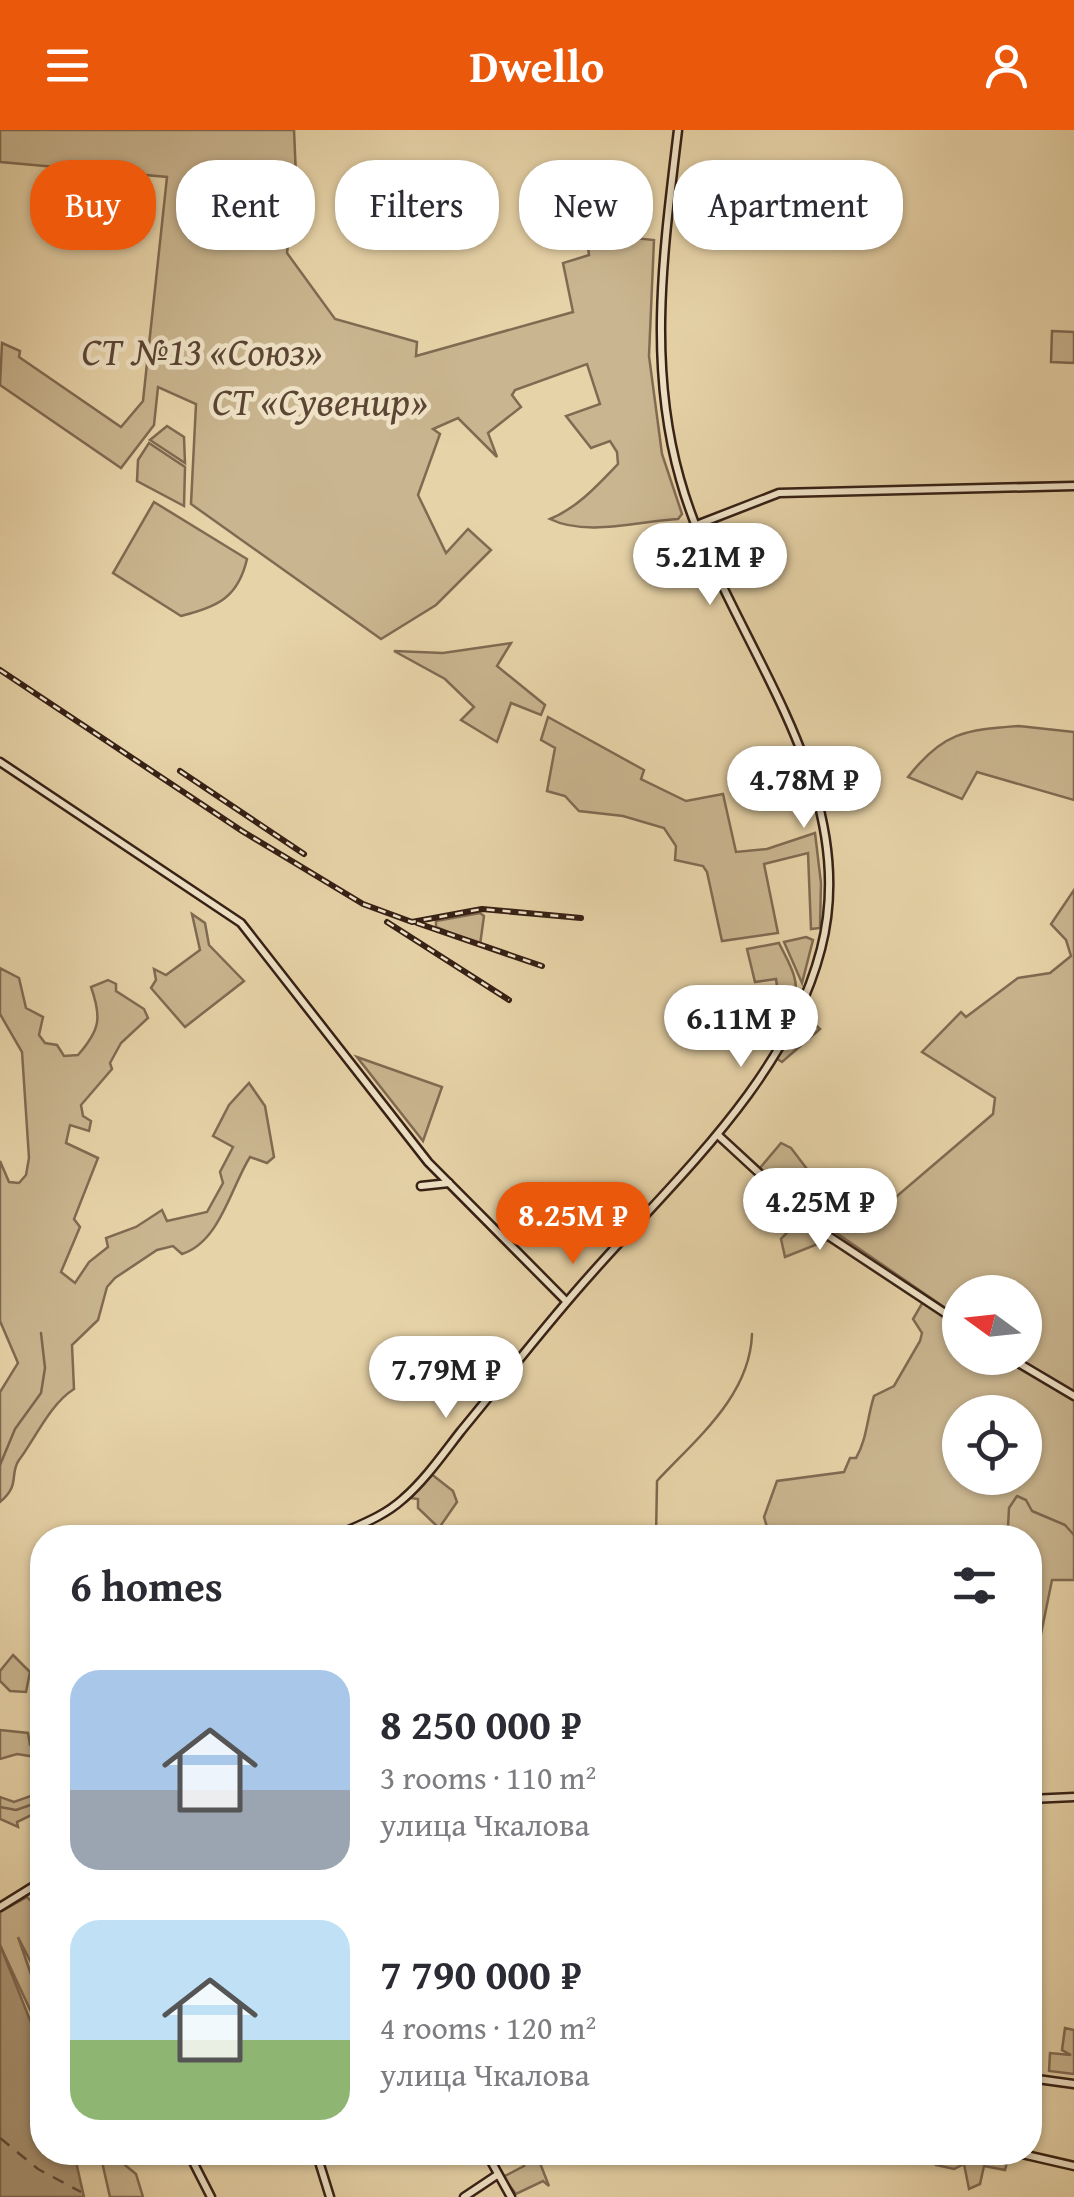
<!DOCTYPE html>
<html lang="en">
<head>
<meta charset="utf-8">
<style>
	:root { --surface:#fff; --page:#f7f7f7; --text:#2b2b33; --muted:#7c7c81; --accent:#ea580c }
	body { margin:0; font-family:"Gentium Book Plus",serif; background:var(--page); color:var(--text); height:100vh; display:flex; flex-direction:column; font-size:38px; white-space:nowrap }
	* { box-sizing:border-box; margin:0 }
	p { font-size:32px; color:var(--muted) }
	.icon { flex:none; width:55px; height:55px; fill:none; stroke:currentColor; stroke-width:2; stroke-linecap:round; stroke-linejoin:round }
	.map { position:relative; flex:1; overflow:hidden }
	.sheet { position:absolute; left:30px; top:1395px; width:1012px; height:640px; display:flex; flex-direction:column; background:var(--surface); border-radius:40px; box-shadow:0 2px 8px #0004 }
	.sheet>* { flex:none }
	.top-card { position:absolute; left:30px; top:30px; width:1015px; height:90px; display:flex; gap:20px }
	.needle { width:65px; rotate:285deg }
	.fabs { position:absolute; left:942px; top:1145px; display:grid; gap:20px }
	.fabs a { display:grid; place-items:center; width:100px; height:100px; border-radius:50%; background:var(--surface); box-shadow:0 2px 8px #0004; font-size:50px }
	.price { position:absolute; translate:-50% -85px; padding:0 22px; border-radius:35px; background:#fff; color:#222; font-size:32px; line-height:65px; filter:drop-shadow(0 2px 5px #0008) }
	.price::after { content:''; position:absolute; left:50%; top:60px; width:30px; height:22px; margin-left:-15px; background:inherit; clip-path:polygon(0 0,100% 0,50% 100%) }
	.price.active { background:var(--accent); color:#fff }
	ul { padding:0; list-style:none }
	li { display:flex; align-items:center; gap:30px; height:250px; padding:0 40px }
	li span { display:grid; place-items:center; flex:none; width:280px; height:200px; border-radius:30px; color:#555 }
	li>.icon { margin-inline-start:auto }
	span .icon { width:120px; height:120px; fill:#fffc; stroke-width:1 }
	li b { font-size:42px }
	h2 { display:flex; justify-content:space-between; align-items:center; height:120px; padding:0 40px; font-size:42px }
	.pill { padding:0 35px; border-radius:40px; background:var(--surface); box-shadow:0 2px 8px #0004; font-size:35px; line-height:90px }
	.pill.active { background:var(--accent); color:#fff }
	header { display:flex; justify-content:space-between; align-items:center; height:130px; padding:0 40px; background:var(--accent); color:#fff; font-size:45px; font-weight:600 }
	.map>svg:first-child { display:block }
	.green { fill:#c9b58f; stroke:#806a52; stroke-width:2.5; fill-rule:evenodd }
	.water { fill:#ab9676; stroke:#7c674f; stroke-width:2.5 }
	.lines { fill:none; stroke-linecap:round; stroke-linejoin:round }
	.stream { stroke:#7c674f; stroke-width:2.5 }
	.ferry { stroke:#5f4937; stroke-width:2.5; stroke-dasharray:12 10; stroke-linecap:butt }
	.secondary-casing { stroke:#362015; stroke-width:11 }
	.secondary { stroke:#efe2c6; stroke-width:6 }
	.rail-casing { stroke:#362015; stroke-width:6 }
	.rail { stroke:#efe2c6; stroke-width:2.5; stroke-dasharray:8; stroke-linecap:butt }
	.labels { text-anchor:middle; stroke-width:9; stroke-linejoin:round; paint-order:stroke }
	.park-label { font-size:40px; font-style:italic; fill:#5b4534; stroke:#efe2c6 }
</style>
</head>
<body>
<header><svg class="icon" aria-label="menu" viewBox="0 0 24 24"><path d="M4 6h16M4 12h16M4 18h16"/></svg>Dwello<svg class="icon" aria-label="person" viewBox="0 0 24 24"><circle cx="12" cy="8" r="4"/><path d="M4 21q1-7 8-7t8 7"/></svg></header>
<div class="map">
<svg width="1074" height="2067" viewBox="0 0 1074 2067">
	<rect width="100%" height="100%" fill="#e7d3a8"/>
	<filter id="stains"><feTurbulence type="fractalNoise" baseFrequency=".002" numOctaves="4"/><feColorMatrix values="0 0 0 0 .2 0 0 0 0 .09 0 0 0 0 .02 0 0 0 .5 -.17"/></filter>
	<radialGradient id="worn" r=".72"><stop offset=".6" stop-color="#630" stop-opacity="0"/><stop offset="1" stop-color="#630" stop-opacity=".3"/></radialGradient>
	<!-- green -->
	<g class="green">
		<path d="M0 0H294L296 46 287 123 335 189 417 212 416 226 573 182 563 133 589 125 586 103 654 110 649 226 662 324 682 384 678 389C640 391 586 407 550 389 577 378 598 355 618 334L617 322 610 311 591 318 566 286 600 274 587 234 515 260 512 265 521 277 488 303 497 327 458 288 433 299 440 304 418 365 446 423 468 399 491 420 436 475 381 509 191 374 196 274 158 257 154 295 121 338 0 255 2 213 20 221 19 227 121 297 143 271 167 47 0 32Z"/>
		<path d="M1052 201 1074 202V233L1051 232Z"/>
		<path d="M167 296 184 307 185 333 150 310Z"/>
		<path d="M149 313 185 337 184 376 137 351 138 330Z"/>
		<path d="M154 372 247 429C238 468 217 477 181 486L113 443Z"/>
		<path d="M511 513 497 536 545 575 541 585 511 573 497 612 461 590 474 577 445 549 394 521 443 523Z"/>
		<path d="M548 587 644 640 641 649 686 671 723 664 736 722 767 719 815 703 821 753 820 798 811 799 808 723 764 734 778 803 722 811 707 742 703 736 675 730 676 716 664 698 623 686 579 681 565 666 547 661 555 618 541 610Z"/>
		<path d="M1019 596 1074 602V670L977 642 962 669 908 647C943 602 965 600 1019 596Z"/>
		<path d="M1074 760V1262L1014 1228H1025V1162H960V1188L816 1089 759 1039 781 1013 791 1018 855 1102 993 984 995 968 922 922 961 882 966 887 1018 848 1050 843 1071 826 1066 810 1051 794Z"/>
		<path d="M480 783 484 786 480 815 436 797V791Z"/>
		<path d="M192 784 205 793 209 815 244 851 185 897 151 858 156 850 154 839 166 845 200 820Z"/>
		<path d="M806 807 813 810 802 853 784 812Z"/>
		<path d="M779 813C787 830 801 850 794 869L778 864 776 849 755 852 747 819Z"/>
		<path d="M0 838 19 848 26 878 43 887 39 905 45 913 57 915 64 926 78 925C100 900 102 888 91 857L108 850 116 854V861L144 879 148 888 121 913 110 933 112 939 81 975 83 986 91 991 89 1001 70 995 66 1013 98 1028 74 1089 80 1097 61 1142 75 1153 89 1132 108 1117 106 1108 136 1097 162 1080 167 1091 207 1082 223 1053 220 1042 233 1017 213 1006 229 975 249 953 265 976 274 1027 267 1033 250 1027C231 1057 220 1112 182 1124L173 1116 157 1120 115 1148 107 1157 98 1190 72 1215 74 1259C50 1274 35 1309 19 1330 9 1344 21 1355 0 1372V1262L18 1233 0 1191V1031L9 1052 19 1053 26 1045 29 1028 22 922 0 884Z"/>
		<path d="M803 884 820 899 782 932 776 928Z"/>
		<path d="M357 927 442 957 423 1011Z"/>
		<path d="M800 1089 828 1110 785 1127 781 1109Z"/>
		<path d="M924 1170 960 1196V1228H1004L1074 1270V1450H1052L1041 1504 1030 1503V1408L770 1407 764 1387 777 1351 844 1342 850 1328H856C867 1309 867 1288 874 1266L894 1256 920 1211 922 1203 913 1189ZM960 1282H1025V1348H960Z"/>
		<path d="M430 1343 453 1361 457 1372 439 1398 418 1378V1369L411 1368Z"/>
		<path d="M13 1525 30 1542 26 1562 10 1561 0 1551V1541Z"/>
		<path d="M0 1600 28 1603 30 1615 42 1619V1628L17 1624 0 1629Z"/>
		<path d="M42 1662V1680L17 1692 18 1697 0 1689V1667L14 1672Z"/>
		<path d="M27 1767 40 1781 35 1795 42 1819V1854L18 1807 42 1876 39 1899 0 1815V1782Z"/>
		<path d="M1065 1898 1074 1900V1944L1049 1941 1050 1923 1071 1925 1062 1920Z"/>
		<path d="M518 2022 536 2023 549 2056 543 2051 516 2064 503 2047 524 2036Z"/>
		<path d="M100 2023H122L125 2035 136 2044 143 2067H110Z"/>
		<path d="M934 2023 1008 2028 1005 2040 984 2036 980 2054 969 2059 964 2034 954 2039 936 2035Z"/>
	</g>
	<!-- water -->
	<path class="water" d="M0 1815 42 1920V2022L74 2023 84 2067H0Z"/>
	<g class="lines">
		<!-- stream -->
		<g class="stream">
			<path d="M0 1335 15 1299 41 1263 45 1238 41 1203"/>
			<path d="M656 1408 657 1351C696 1309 750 1266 752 1204"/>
			<path d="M935 1408H936"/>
			<path d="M1019 1408 1008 1397 1009 1378 1017 1366 1026 1370 1032 1381 1065 1395 1074 1405"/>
			<path d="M0 1677 16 1680 42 1671"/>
		</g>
		<!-- ferry -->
		<path class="ferry" d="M0 2008 38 2039 81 2062"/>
		<defs>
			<g id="secondary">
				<path d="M694 396 779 363 1074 356"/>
				<path d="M0 632 241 793 428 1032 566 1171"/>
				<path d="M719 1006 824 1103 960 1193"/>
				<path d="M421 1056 449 1053"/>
				<path d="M1010 1228 1074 1266"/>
				<path d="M331 1408C356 1396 382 1388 403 1369 425 1350 443 1324 461 1301 505 1248 546 1194 592 1143 677 1047 788 948 821 819 865 650 722 502 680 349 647 233 664 118 678 0"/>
				<path d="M1030 1669 1074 1667"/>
				<path d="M37 1755 42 1769"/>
				<path d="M0 1777 42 1751"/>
				<path d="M1030 1948 1074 1954"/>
				<path d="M188 2022 211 2067"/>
				<path d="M316 2022 330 2067"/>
				<path d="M486 2022 511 2067"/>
				<path d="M1013 2022 1074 2036"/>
				<path d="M464 2067 497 2045"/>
			</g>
		</defs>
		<!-- secondary casing -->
		<use href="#secondary" class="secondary-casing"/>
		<!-- secondary -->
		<use href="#secondary" class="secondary"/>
		<defs>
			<g id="rail">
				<path d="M0 540 242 701 363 774 412 792 482 779 581 788"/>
				<path d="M180 641 304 724"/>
				<path d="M387 792 509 870"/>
				<path d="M417 793 542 836"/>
			</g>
		</defs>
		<!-- rail casing -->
		<use href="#rail" class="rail-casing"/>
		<!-- rail -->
		<use href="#rail" class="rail"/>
	</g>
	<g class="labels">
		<!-- park labels -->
		<g class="park-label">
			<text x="202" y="235">СТ №13 «Союз»</text>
			<text x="320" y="285">СТ «Сувенир»</text>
		</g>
	</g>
	<rect width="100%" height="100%" filter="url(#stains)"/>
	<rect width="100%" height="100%" fill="url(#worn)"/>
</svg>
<div class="fabs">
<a><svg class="needle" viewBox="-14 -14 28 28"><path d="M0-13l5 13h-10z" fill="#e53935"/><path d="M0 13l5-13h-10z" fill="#7c7c81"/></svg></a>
<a><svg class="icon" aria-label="locate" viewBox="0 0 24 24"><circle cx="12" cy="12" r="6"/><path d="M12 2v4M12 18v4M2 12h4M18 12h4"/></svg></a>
</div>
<b class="price" style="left:710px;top:478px">5.21M ₽</b>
<b class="price" style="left:804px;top:701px">4.78M ₽</b>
<b class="price" style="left:741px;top:940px">6.11M ₽</b>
<b class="price" style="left:820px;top:1123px">4.25M ₽</b>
<b class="price active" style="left:573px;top:1137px">8.25M ₽</b>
<b class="price" style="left:446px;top:1291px">7.79M ₽</b>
<div class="top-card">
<a class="pill active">Buy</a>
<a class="pill">Rent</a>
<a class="pill">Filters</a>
<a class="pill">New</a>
<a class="pill">Apartment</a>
</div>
<section class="sheet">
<h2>6 homes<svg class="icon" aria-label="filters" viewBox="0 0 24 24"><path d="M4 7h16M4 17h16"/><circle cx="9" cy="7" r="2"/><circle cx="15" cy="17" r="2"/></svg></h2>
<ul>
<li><span style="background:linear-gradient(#a9c7e8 60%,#9aa5b1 0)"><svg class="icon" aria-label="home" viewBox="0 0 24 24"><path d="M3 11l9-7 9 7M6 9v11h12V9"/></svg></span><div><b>8 250 000 ₽</b><p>3 rooms · 110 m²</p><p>улица Чкалова</p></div></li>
<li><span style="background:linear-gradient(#bfe0f5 60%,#8fb573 0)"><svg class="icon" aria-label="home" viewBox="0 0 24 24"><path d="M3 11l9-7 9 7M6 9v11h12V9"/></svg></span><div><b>7 790 000 ₽</b><p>4 rooms · 120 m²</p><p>улица Чкалова</p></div></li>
</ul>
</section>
</div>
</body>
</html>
